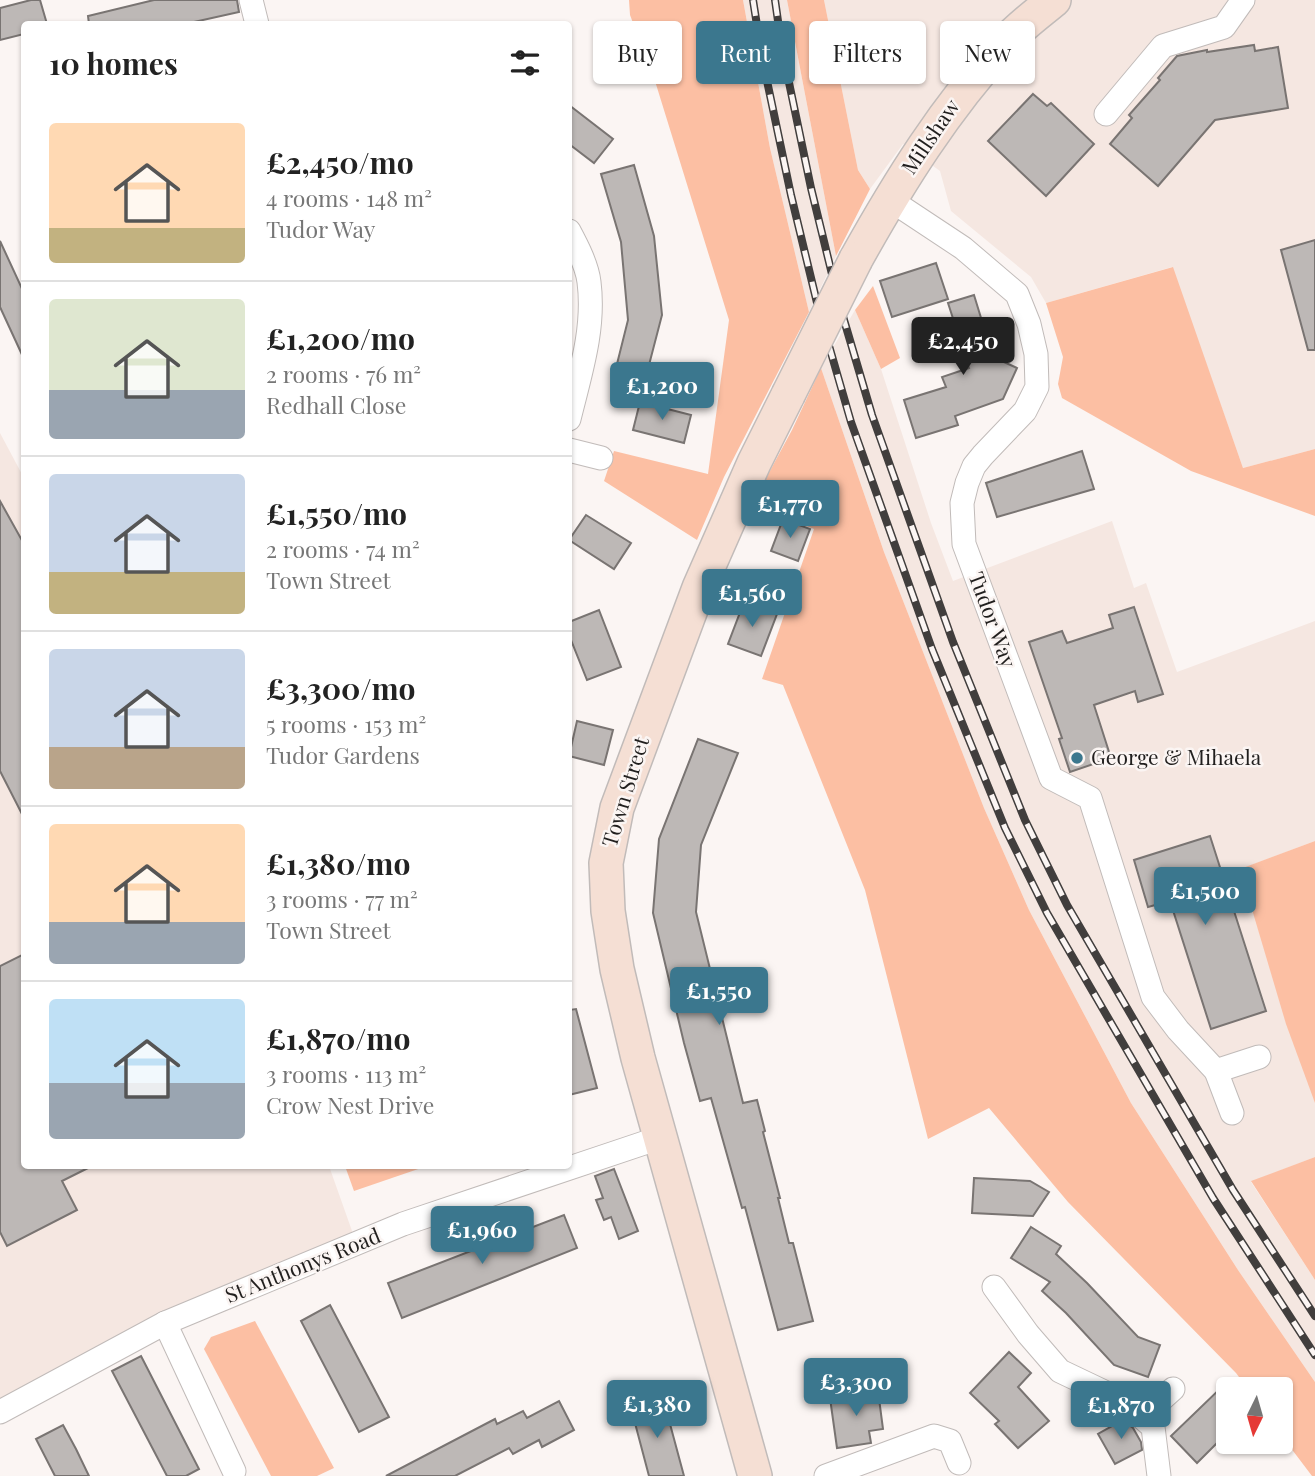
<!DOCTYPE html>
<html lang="en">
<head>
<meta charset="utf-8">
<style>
	:root { --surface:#fff; --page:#f2f2f2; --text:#222; --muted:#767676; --line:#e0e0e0; --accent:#3b778e }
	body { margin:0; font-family:"Playfair Display",serif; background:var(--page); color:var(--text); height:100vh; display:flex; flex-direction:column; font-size:26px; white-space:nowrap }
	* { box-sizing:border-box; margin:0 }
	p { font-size:23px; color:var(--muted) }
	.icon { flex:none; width:38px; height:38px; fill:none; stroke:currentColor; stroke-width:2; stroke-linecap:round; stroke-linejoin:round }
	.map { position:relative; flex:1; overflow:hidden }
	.panel { position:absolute; left:21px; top:21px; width:551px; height:1148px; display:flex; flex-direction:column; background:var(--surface); border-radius:7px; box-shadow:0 2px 5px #0004 }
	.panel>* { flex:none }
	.guide { position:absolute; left:593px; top:21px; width:616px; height:63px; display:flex; gap:14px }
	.needle { width:46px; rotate:185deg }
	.tools { position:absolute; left:1216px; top:1377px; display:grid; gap:14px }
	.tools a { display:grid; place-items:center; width:77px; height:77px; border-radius:7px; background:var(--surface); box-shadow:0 2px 5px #0004; font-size:35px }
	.price { position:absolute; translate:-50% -60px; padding:0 16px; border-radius:7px; background:var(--accent); color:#fff; font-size:23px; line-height:46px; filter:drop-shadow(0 2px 4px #0008) }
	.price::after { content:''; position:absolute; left:50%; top:42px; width:21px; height:16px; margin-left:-10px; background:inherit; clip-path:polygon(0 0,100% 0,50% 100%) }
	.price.selected { background:#222; color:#fff }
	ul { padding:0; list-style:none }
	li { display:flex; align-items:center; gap:21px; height:175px; padding:0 28px }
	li+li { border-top:2px solid var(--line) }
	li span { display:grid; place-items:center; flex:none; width:196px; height:140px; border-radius:7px; color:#555 }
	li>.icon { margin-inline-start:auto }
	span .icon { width:84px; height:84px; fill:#fffc; stroke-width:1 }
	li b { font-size:30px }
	h2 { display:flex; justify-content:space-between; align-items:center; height:84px; padding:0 28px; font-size:30px }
	.chip { padding:0 24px; border-radius:7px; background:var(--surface); box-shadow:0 2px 5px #0004; font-size:24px; line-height:63px }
	.chip.selected { background:var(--accent); color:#fff }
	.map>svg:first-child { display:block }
	.built { fill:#f5e7e1 }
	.green { fill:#fcbfa3 }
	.building { fill:#bdb8b6; stroke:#797472; stroke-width:2 }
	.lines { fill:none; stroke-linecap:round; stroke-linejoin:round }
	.street-casing { stroke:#c1bbb9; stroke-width:25 }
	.secondary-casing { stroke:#c1bbb9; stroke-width:36 }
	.street { stroke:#fff; stroke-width:23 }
	.secondary { stroke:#f5dfd4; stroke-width:33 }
	.rail-casing { stroke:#413e3d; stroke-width:8 }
	.rail { stroke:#fbf5f3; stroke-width:5; stroke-dasharray:16; stroke-linecap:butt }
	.secondary-bridge-casing { stroke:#c1bbb9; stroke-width:36; stroke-linecap:butt }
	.secondary-bridge { stroke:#f5dfd4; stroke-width:33 }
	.poi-dot { fill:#3b778e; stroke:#fbf5f3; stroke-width:2.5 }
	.labels { text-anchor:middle; stroke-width:5; stroke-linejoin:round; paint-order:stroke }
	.street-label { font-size:21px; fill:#211f1e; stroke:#fbf5f3 }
	.poi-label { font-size:21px; fill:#211f1e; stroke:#fbf5f3; text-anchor:start }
</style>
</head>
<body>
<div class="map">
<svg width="1315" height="1476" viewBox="0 0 1315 1476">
	<rect width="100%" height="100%" fill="#fbf5f3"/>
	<!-- built -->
	<g class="built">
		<path d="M743 0H787L836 256 809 312 770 148Z"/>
		<path d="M824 0H1315V449L1243 468 1172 267 1046 303 1031 277 951 211 940 171 903 144 870 189 858 170Z"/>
		<path d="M855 310 881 369 931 523 953 581 1112 521 1134 588 1146 583 1177 672 1315 621V841L1241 869 1315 1097V1157L1251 1182 1315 1280V1382L1238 1270 1131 1103 1029 910 984 808 884 552 821 368Z"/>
		<path d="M0 433 24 478V1166H329L357 1245 0 1412Z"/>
	</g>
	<!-- green -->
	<g class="green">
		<path d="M629 0H743L770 148 809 312 724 477 697 540 604 481 614 451 708 474 729 320 655 81 630 15Z"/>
		<path d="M787 0H824L858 170 870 189 836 256Z"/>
		<path d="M1173 267 1243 468 1315 449V516L1191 471 1062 398 1058 384 1063 357 1046 303Z"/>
		<path d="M873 286 900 358 881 369 855 310Z"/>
		<path d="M821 368 884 552 984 808 1029 910 1131 1103 1238 1270 1315 1382V1476H1312L1281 1435V1390L1248 1389 1236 1373 1068 1202 989 1108 928 1139 865 890 783 685 762 679 814 529 787 518 793 502 759 491 792 430Z"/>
		<path d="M1315 841V1103L1286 1024 1240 869Z"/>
		<path d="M1315 1157V1280L1251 1181Z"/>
		<path d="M345 1166H427L354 1191Z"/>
		<path d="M255 1321 334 1468 317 1476H271L204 1349 211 1337Z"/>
	</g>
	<!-- building -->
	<g class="building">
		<path d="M31 0H40L47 24H24V34L0 40V8Z"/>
		<path d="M154 0H237L239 12 185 24H89L88 16Z"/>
		<path d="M1254 45 1255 51 1278 47 1288 108 1215 120 1158 186 1110 144 1132 118 1129 115 1160 80 1158 78 1177 56 1207 50V52Z"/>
		<path d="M1033 94 1047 106 1051 103 1094 144 1046 196 988 141Z"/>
		<path d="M569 105 613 139 594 163 569 144Z"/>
		<path d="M634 165 654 236 662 315 643 388 613 380 628 320 621 242 601 174Z"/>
		<path d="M1315 240V350H1308L1281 250Z"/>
		<path d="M0 241 24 293V359L0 307Z"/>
		<path d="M936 263 948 299 892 317 880 281Z"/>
		<path d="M974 295 993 357 1017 368 1003 399 955 416 958 425 916 438 904 400 946 387 942 377 969 368 948 303Z"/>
		<path d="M640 402 691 415 684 443 633 430Z"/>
		<path d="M1082 451 1094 489 997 517 986 483Z"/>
		<path d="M0 501 24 544V818L0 771Z"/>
		<path d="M586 515 631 543 614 569 569 540Z"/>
		<path d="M783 519 810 529 798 561 771 551Z"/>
		<path d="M744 602 777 614 761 656 728 644Z"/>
		<path d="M1134 607 1163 694 1138 702 1135 691 1094 705 1111 758 1070 772 1059 739 1062 738 1029 642 1062 631 1067 643 1113 628 1109 615Z"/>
		<path d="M599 610 621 667 587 680 569 635V622Z"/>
		<path d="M577 721 613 730 604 765 569 756Z"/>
		<path d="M698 739 738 753 701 845 696 912 743 1103 757 1100 765 1131 763 1132 780 1198H778L789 1243H793L813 1321 778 1330 745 1207 742 1208 711 1098 700 1101 684 1043 653 913 659 839Z"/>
		<path d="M1210 836 1266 1011 1211 1029 1170 901 1148 907 1134 860Z"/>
		<path d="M24 954V1166H92L62 1181 77 1210 7 1246 0 1232V966Z"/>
		<path d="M576 1009 597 1088 569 1095V1010Z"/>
		<path d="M614 1169 638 1231 619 1239 611 1217 604 1220 596 1200 603 1198 595 1176Z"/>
		<path d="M974 1178 1030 1181 1049 1192 1033 1216 972 1213Z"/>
		<path d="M564 1215 577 1248 402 1318 388 1283Z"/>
		<path d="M1031 1227 1061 1246 1056 1254 1087 1283 1138 1337 1160 1345 1148 1377 1114 1365 1066 1313 1042 1291 1050 1282 1011 1258Z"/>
		<path d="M330 1305 389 1417 359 1432 301 1321Z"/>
		<path d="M1009 1352 1031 1373 1018 1387 1049 1421 1018 1448 995 1424 999 1421 970 1393Z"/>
		<path d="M141 1356 199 1469 186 1476H167L112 1371Z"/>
		<path d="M1228 1381V1432L1197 1463 1171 1436Z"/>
		<path d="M878 1391 883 1429 869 1431 871 1443 837 1448 830 1398Z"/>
		<path d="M663 1399 670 1424 684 1476H649L631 1408Z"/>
		<path d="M559 1401 574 1430 542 1447 539 1440 513 1454 509 1448 455 1476H386L495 1419 497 1424 523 1411 527 1418Z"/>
		<path d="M1123 1420 1133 1428 1141 1442 1142 1450 1115 1464 1098 1434Z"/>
		<path d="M63 1425 76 1449 89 1476H55L36 1439Z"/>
	</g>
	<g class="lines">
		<defs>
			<g id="street">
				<path d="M251 0 257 24"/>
				<path d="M1106 114 1163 46 1224 27 1243 0"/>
				<path d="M889 199 963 248 1017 294 1029 324 1036 354 1037 387 1025 411 983 455 974 466 967 483 962 503 964 544 1051 778 1090 798 1153 997 1178 1030 1216 1071 1232 1113"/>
				<path d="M569 231C577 246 587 265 589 282 595 329 580 374 569 419"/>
				<path d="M569 450 601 458"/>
				<path d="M1216 1071 1259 1057"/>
				<path d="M994 1287 1028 1334 1060 1371 1123 1401 1153 1427 1159 1476"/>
				<path d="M165 1323 234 1471"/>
				<path d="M0 1412 165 1323 403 1224 659 1138"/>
				<path d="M1142 1417 1173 1389"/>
				<path d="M826 1476 934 1436 950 1441 959 1463"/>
			</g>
			<g id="secondary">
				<path d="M856 259C899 182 945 108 1005 43 1019 27 1037 14 1054 0"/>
				<path d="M755 1476 638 1058 617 969 608 911 606 863 617 808 699 588 754 463 788 395"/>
			</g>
		</defs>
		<!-- street casing -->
		<use href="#street" class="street-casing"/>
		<!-- secondary casing -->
		<use href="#secondary" class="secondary-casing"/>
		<!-- street -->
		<use href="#street" class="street"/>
		<!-- secondary -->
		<use href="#secondary" class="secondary"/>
		<defs>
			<g id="rail">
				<path d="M753 0 762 57 791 195 819 311 851 422 932 649 1005 828 1047 913 1213 1198 1315 1355"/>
				<path d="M775 0 782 49 811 188 839 303 872 415 953 642 1025 820 1067 905 1233 1190 1315 1316"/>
			</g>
		</defs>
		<!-- rail casing -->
		<use href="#rail" class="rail-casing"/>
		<!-- rail -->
		<use href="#rail" class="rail"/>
		<defs>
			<path id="secondary-bridge" d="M788 395 856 259"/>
		</defs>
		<!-- secondary-bridge casing -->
		<use href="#secondary-bridge" class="secondary-bridge-casing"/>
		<!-- secondary-bridge -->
		<use href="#secondary-bridge" class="secondary-bridge"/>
	</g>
	<!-- markers -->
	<circle class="poi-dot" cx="1077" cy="758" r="7"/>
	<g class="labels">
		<!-- street labels -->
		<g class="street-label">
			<text transform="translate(931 137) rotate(-56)" y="7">Millshaw</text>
			<text transform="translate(992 620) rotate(70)" y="7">Tudor Way</text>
			<text transform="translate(626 792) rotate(-73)" y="7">Town Street</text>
			<text transform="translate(303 1266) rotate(-22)" y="7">St Anthonys Road</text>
		</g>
		<!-- poi labels -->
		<g class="poi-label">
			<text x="1091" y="765">George &amp; Mihaela</text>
		</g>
	</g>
</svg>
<div class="tools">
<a><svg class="needle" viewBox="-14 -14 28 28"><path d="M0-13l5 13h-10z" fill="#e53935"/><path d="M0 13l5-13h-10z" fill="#767676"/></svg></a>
</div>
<b class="price selected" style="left:963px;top:377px">£2,450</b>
<b class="price" style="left:662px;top:422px">£1,200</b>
<b class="price" style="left:790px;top:540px">£1,770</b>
<b class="price" style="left:752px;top:629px">£1,560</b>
<b class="price" style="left:1205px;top:927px">£1,500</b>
<b class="price" style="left:719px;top:1027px">£1,550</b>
<b class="price" style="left:482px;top:1266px">£1,960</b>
<b class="price" style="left:856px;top:1418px">£3,300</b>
<b class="price" style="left:657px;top:1440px">£1,380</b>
<b class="price" style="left:1121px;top:1441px">£1,870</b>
<div class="guide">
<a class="chip">Buy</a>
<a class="chip selected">Rent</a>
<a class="chip">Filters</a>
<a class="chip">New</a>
</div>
<section class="panel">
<h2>10 homes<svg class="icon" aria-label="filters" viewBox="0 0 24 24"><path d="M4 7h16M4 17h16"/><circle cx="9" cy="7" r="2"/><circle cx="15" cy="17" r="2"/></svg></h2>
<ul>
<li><span style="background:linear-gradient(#ffd9b3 75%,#c2b280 0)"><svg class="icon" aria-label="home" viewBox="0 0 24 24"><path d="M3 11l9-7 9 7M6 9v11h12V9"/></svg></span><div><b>£2,450/mo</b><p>4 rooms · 148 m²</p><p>Tudor Way</p></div></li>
<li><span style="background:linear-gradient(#dfe7d0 65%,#9aa5b1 0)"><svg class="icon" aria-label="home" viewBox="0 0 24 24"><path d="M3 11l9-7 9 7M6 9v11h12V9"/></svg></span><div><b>£1,200/mo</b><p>2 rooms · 76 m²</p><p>Redhall Close</p></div></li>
<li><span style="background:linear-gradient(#c9d6e8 70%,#c2b280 0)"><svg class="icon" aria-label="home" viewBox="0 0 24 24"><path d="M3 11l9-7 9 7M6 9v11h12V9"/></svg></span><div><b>£1,550/mo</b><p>2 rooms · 74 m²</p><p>Town Street</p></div></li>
<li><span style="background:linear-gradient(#c9d6e8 70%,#b9a48a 0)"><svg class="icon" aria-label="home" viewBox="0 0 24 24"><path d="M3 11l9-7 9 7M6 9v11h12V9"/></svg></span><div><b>£3,300/mo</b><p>5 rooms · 153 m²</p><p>Tudor Gardens</p></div></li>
<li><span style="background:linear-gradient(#ffd9b3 70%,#9aa5b1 0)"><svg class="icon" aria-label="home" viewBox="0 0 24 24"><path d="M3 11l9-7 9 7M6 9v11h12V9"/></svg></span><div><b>£1,380/mo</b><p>3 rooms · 77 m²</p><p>Town Street</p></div></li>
<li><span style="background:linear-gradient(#bfe0f5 60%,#9aa5b1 0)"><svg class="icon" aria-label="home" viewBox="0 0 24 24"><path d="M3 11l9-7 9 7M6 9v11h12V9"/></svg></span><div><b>£1,870/mo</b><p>3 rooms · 113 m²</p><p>Crow Nest Drive</p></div></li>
</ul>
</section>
</div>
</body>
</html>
